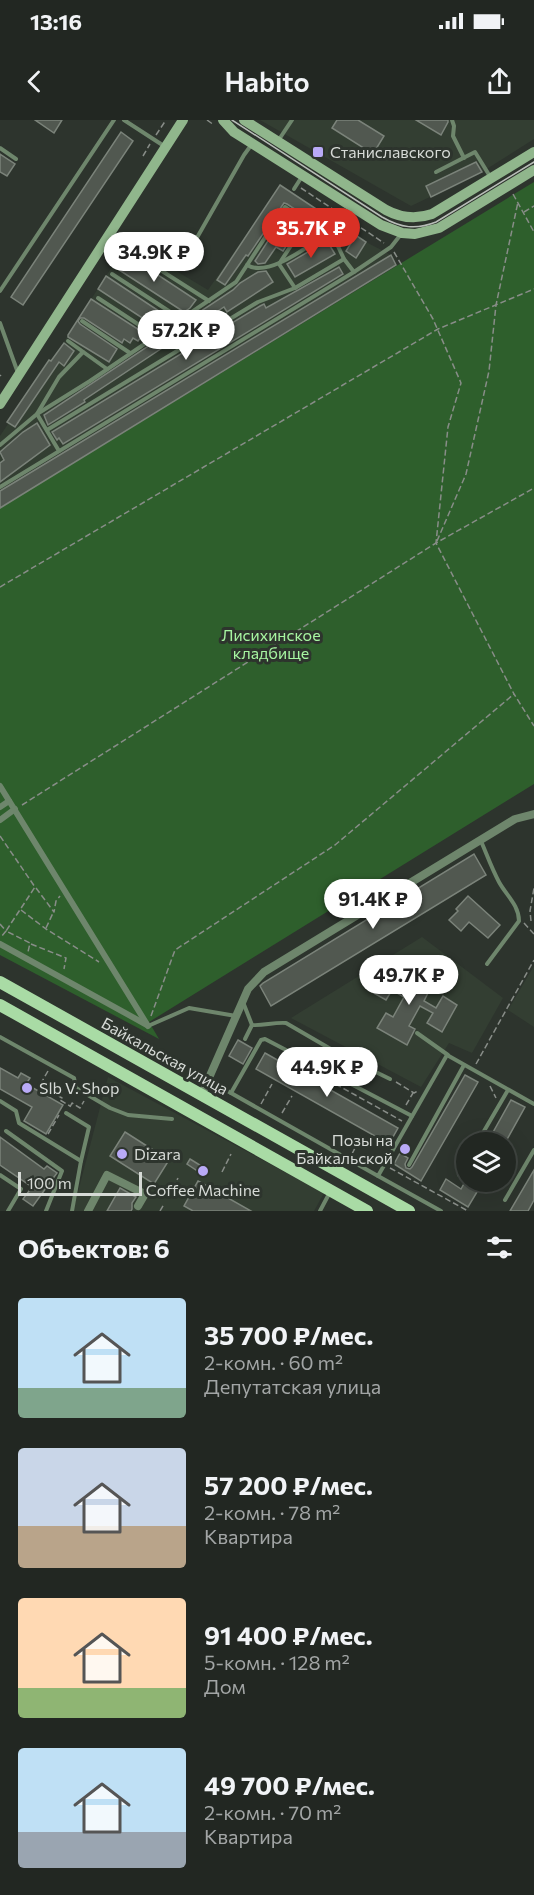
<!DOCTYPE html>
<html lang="ru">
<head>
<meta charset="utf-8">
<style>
	:root { --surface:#222722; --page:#2e332f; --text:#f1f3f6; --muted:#a2a5a5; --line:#3f4440; --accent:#d93025 }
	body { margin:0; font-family:Commissioner,sans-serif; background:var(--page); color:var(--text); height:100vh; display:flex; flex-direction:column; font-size:22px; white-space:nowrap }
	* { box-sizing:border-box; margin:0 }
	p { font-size:20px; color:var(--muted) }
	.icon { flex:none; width:33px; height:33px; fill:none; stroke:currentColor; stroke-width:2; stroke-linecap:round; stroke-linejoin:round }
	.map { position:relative; height:1091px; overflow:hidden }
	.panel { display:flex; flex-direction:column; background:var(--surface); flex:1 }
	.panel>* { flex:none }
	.buttons { position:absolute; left:456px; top:1012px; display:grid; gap:12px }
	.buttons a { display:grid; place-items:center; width:60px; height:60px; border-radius:50%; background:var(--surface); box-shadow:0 6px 24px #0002,0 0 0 2px var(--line); font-size:30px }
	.scale { position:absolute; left:18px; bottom:15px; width:124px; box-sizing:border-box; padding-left:6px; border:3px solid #d6dad6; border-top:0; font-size:16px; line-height:21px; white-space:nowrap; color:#d6dad6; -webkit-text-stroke:4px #2d342d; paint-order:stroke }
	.price { position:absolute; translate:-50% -51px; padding:0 14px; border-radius:21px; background:#fff; color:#222; font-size:20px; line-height:39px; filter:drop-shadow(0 2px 3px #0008) }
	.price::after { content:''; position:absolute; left:50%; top:36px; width:18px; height:14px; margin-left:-9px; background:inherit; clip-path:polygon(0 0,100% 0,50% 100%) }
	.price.current { background:var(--accent); color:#fff }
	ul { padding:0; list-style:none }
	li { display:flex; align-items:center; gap:18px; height:150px; padding:0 18px }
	li span { display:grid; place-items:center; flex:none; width:168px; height:120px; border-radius:6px; color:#555 }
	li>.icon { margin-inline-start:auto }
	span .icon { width:72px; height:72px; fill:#fffc; stroke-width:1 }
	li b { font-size:26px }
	h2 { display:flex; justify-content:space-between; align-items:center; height:72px; padding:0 18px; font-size:26px }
	.status { display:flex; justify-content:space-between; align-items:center; height:42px; padding:0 30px; background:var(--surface); direction:ltr }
	.status svg { height:16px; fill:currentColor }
	header { display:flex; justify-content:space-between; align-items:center; height:78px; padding:0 18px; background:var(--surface); font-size:27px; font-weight:600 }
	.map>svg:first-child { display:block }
	.built { fill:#333e32 }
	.green { fill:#2e5f2c }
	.building { fill:#515850; stroke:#7b837a; stroke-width:1.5 }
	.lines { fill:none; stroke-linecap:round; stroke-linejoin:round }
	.path { stroke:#888d88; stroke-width:1.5; stroke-dasharray:6 3; stroke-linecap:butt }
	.service { stroke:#6e866c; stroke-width:4 }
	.pedestrian { stroke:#6e866c; stroke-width:6 }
	.minor { stroke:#6e866c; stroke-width:8 }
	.secondary { stroke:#90b68c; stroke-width:10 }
	.primary { stroke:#a9dba5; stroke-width:12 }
	.tram { stroke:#b8bdb8; stroke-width:1.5 }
	.poi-dot { fill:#b9aaf7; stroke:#2d342d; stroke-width:2 }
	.labels { text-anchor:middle; stroke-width:6; stroke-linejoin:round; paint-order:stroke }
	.poi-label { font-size:16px; fill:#d6dad6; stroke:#2d342d; text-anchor:start }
	.park-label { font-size:16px; fill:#a7f5a1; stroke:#2d342d }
	.street-label { font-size:16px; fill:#d6dad6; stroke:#2d342d }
</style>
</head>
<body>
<div class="status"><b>13:16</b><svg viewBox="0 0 49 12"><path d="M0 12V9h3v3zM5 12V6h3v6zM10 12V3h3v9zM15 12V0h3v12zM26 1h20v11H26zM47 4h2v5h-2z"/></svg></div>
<header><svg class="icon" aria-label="back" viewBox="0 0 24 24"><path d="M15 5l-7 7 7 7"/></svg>Habito<svg class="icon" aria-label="share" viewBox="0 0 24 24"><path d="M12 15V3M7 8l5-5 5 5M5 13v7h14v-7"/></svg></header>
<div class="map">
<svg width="534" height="1091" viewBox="0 0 534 1091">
	<rect width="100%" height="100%" fill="#2d342d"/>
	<!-- built -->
	<g class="built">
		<path d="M260 0H534V19L482 52 411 86Z"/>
		<path d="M289 71 366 122 391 135 396 145 0 388V316L8 304 7 302 49 240 51 241 64 222 68 215 128 122 208 170 275 73 284 78Z"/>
		<path d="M422 817 503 878 472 933 449 923 421 967 291 898Z"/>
		<path d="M534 846V907L508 890Z"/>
		<path d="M108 957 324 1073 314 1091H73Z"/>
	</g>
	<!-- green -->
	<path class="green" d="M534 62V664L149 902 159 919 0 835V388Z"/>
	<!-- building -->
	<g class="building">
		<path d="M35 0H62L54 13Z"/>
		<path d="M337 0H358L384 16 373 34 332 8Z"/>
		<path d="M416 0H448V2L441 15Z"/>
		<path d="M121 12 133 21 23 185 11 177Z"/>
		<path d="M0 34 15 44 7 56 0 52Z"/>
		<path d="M476 42 482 52 431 77 426 66Z"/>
		<path d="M280 65 366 122 356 138 346 131 351 123 316 100 319 105 287 84 284 83 248 136 246 135 225 165 217 160Z"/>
		<path d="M286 93 301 103 283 131 276 127 265 143 258 144 255 141Z"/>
		<path d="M308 108 315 113 310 120 304 124 299 121Z"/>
		<path d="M327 121 335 134 295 157 287 144Z"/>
		<path d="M123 132 196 180 190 188 184 192 113 146Z"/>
		<path d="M391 135 396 145 0 388V371Z"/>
		<path d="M339 147 343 154 63 324 59 318 57 320 52 312 260 186 264 184 266 188Z"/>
		<path d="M266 151 273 162 227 192 224 187 84 280 85 282 48 305 44 295 233 170 240 163 258 152Z"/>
		<path d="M106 156 168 197 162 207 159 209 150 203 148 206 142 202 144 199 98 169Z"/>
		<path d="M91 179 144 213 138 221 133 218 130 223 124 219 122 223 84 198H80L78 201 80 204 117 229 109 242 68 217V215Z"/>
		<path d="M64 223 74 231 64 246 59 242 15 307 7 302 49 240 51 241Z"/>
		<path d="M37 303 50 325 0 362V343L4 340 0 332 23 312Z"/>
		<path d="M474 734 486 755 271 886 260 866 263 863Z"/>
		<path d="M468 776 500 805 488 818 469 802 461 811 449 800 458 791 456 789Z"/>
		<path d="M385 844 402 853 395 864 407 871 414 860 430 869 424 881 436 888 443 876 457 885 442 912 427 903 433 893 420 886 409 906 415 909 407 925 377 908 386 893 393 897 404 877 392 870 386 880 370 871Z"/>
		<path d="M238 920 252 928 243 944 229 936Z"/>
		<path d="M265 933 398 1008 389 1024 256 949Z"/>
		<path d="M0 948 18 958 21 953 30 958 26 964 63 985 46 1014 24 1001 32 987 0 969Z"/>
		<path d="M465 955 478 962 421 1061 394 1044 400 1033 408 1038 405 1044 406 1048 410 1049 412 1047Z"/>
		<path d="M511 980 525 987 505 1023H487Z"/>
		<path d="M125 1012 169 1040 154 1064 110 1036Z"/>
		<path d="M0 1017 44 1049 47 1046 57 1053 33 1086 23 1079 32 1067 0 1045Z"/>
		<path d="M190 1039 208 1050 205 1056 187 1044Z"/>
		<path d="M534 1050V1080L528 1091H510Z"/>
		<path d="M446 1059 461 1069 465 1062H483L468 1087 440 1070Z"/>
		<path d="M198 1061 251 1091H193L184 1086Z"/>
		<path d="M120 1068 136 1077 132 1083V1089L131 1091H107Z"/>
	</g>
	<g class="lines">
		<!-- path -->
		<g class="path">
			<path d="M207 0 214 5"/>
			<path d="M156 15 166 0"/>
			<path d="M143 36 150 24"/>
			<path d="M301 68 384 123"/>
			<path d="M513 74 534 112"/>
			<path d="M524 92 534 86"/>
			<path d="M394 132 433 199 461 263 448 307 436 423 514 574 534 606"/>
			<path d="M0 255 1 256"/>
			<path d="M437 421 466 354 489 251 496 185 518 82"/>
			<path d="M0 467 438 209 534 169"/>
			<path d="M22 685 436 423 534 368"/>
			<path d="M0 716 35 767 6 811 30 823 28 832"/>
			<path d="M36 768 54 792 56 781 60 776"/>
			<path d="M21 790 46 809 99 842"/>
			<path d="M531 801 530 791 534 768"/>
			<path d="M524 803 534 814"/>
			<path d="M0 804 6 811 1 817"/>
			<path d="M46 808 53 793"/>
			<path d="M31 824 66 838 64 849"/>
			<path d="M151 896 175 830 335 725 514 574"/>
			<path d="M476 944 534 840"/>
			<path d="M48 951 40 965 62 978 60 980 70 986"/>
			<path d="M312 951 402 1001"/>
			<path d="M396 962 414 973 418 971"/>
			<path d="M490 966 496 978"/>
			<path d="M261 984 272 964"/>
			<path d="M406 985 413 973"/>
			<path d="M70 987 72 983 80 988 84 981"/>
			<path d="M282 993 292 976"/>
			<path d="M48 1014 59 995"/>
			<path d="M352 1034 361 1016"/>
			<path d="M390 1048 468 1091"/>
			<path d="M222 1052 231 1034"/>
			<path d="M173 1068 178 1058"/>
			<path d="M160 1091 164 1084"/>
		</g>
		<!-- service -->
		<g class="service">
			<path d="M124 0 164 26"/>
			<path d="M452 0 454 6 453 16 464 38"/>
			<path d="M278 21 292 0"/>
			<path d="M0 28 16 39"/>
			<path d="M436 52 475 32 491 58"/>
			<path d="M294 69 301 58"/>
			<path d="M129 130 209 181"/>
			<path d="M186 137 244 35 252 24"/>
			<path d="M247 145C268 158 308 126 327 114"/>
			<path d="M112 154 181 199"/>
			<path d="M295 168 279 144 307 101"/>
			<path d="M0 171 114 0"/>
			<path d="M98 178 156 216"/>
			<path d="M82 201 130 233"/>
			<path d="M0 203 18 253"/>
			<path d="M68 221 107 249"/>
			<path d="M47 310 258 182 295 168 344 139 354 152"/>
			<path d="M0 325 37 294 90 261 236 162 285 87 336 122 344 139"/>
			<path d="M59 331 37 294 59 257 83 232"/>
			<path d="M0 367 354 152 391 127 402 113"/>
			<path d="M481 721C487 735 492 749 499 762 506 775 519 785 519 801L487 844"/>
			<path d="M243 882 252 905C263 906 274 902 286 903L341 935 390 959"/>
			<path d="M148 906 189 888 236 896"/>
			<path d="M417 913 448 935"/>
			<path d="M0 917 74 958 76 968 110 988 128 995 172 999"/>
			<path d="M245 919 252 905"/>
			<path d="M208 960 378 1056 447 935 534 984"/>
			<path d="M231 973 261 920 265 919 412 996"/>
			<path d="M0 981 16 991 19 1003 81 1041 72 1091"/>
			<path d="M66 993 89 1007 81 1041"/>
			<path d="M6 1011 62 1051 46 1091"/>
			<path d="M477 1023 508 970"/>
			<path d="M409 1045 464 945"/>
			<path d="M0 1055 21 1069 8 1091"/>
			<path d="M459 1055 466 1042"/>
			<path d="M378 1056 441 1091"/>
			<path d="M505 1080 534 1030"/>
			<path d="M320 1091 330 1072"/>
		</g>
		<!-- pedestrian -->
		<g class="pedestrian">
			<path d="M0 666 148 906"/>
			<path d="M0 687 9 681"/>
			<path d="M0 700 15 689"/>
			<path d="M0 824 147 905"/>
		</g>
		<!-- minor -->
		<g class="minor">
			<path d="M201 976 248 869 264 852 515 699 534 694"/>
			<path d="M88 1091 107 1055 145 1074 138 1086"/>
		</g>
		<!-- secondary -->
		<g class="secondary">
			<path d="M223 0 234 12 381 105 402 113 415 114 439 108 534 50"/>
			<path d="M244 0 386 90C401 98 415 100 432 94L534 32"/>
			<path d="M0 284 183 0"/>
		</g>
		<!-- primary -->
		<g class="primary">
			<path d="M0 862 409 1091"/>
			<path d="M0 885 367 1091"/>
		</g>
		<!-- tram -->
		<path class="tram" d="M232 0 382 97C401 108 416 110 436 102L534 42"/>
	</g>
	<!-- markers -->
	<g class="poi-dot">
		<rect x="312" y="26" width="12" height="12" rx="3"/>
		<circle cx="27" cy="968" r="6"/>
		<circle cx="405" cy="1029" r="6"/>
		<circle cx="122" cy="1034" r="6"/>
		<circle cx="203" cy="1051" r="6"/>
	</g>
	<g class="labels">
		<!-- poi labels -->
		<g class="poi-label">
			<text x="330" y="38">Станиславского</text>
			<text x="39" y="974">Slb V. Shop</text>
			<text x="393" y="1026" text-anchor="end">Позы на<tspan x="393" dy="18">Байкальской</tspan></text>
			<text x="134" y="1040">Dizara</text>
			<text x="203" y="1076" text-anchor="middle">Coffee Machine</text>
		</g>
		<!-- park labels -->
		<g class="park-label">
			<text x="271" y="521">Лисихинское<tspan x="271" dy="18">кладбище</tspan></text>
		</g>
		<!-- street labels -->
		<g class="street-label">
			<text transform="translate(165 936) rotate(29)" y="6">Байкальская улица</text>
		</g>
	</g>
</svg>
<div class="buttons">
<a><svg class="icon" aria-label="layers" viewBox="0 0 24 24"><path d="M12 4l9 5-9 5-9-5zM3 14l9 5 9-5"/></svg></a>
</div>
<div class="scale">100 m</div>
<b class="price current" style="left:311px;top:139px">35.7K ₽</b>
<b class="price" style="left:154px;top:163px">34.9K ₽</b>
<b class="price" style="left:186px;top:241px">57.2K ₽</b>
<b class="price" style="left:373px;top:810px">91.4K ₽</b>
<b class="price" style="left:409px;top:886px">49.7K ₽</b>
<b class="price" style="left:327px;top:978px">44.9K ₽</b>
</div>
<section class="panel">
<h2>Объектов: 6<svg class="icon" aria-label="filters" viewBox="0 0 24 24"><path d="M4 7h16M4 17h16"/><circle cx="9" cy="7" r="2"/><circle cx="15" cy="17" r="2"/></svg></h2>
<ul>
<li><span style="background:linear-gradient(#bfe0f5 75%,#7fa58c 0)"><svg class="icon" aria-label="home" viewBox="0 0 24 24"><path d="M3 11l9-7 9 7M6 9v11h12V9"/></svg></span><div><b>35 700 ₽/мес.</b><p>2-комн. · 60 m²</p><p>Депутатская улица</p></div></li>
<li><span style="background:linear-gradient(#c9d6e8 65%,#b9a48a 0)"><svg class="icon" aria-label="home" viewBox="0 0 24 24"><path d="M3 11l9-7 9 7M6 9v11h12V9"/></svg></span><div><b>57 200 ₽/мес.</b><p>2-комн. · 78 m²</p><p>Квартира</p></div></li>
<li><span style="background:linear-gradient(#ffd9b3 75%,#8fb573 0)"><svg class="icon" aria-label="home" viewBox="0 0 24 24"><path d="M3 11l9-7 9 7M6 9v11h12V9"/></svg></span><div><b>91 400 ₽/мес.</b><p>5-комн. · 128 m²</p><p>Дом</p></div></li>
<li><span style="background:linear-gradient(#bfe0f5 70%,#9aa5b1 0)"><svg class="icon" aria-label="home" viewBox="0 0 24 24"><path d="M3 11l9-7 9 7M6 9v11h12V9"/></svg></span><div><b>49 700 ₽/мес.</b><p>2-комн. · 70 m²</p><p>Квартира</p></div></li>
</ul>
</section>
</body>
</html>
